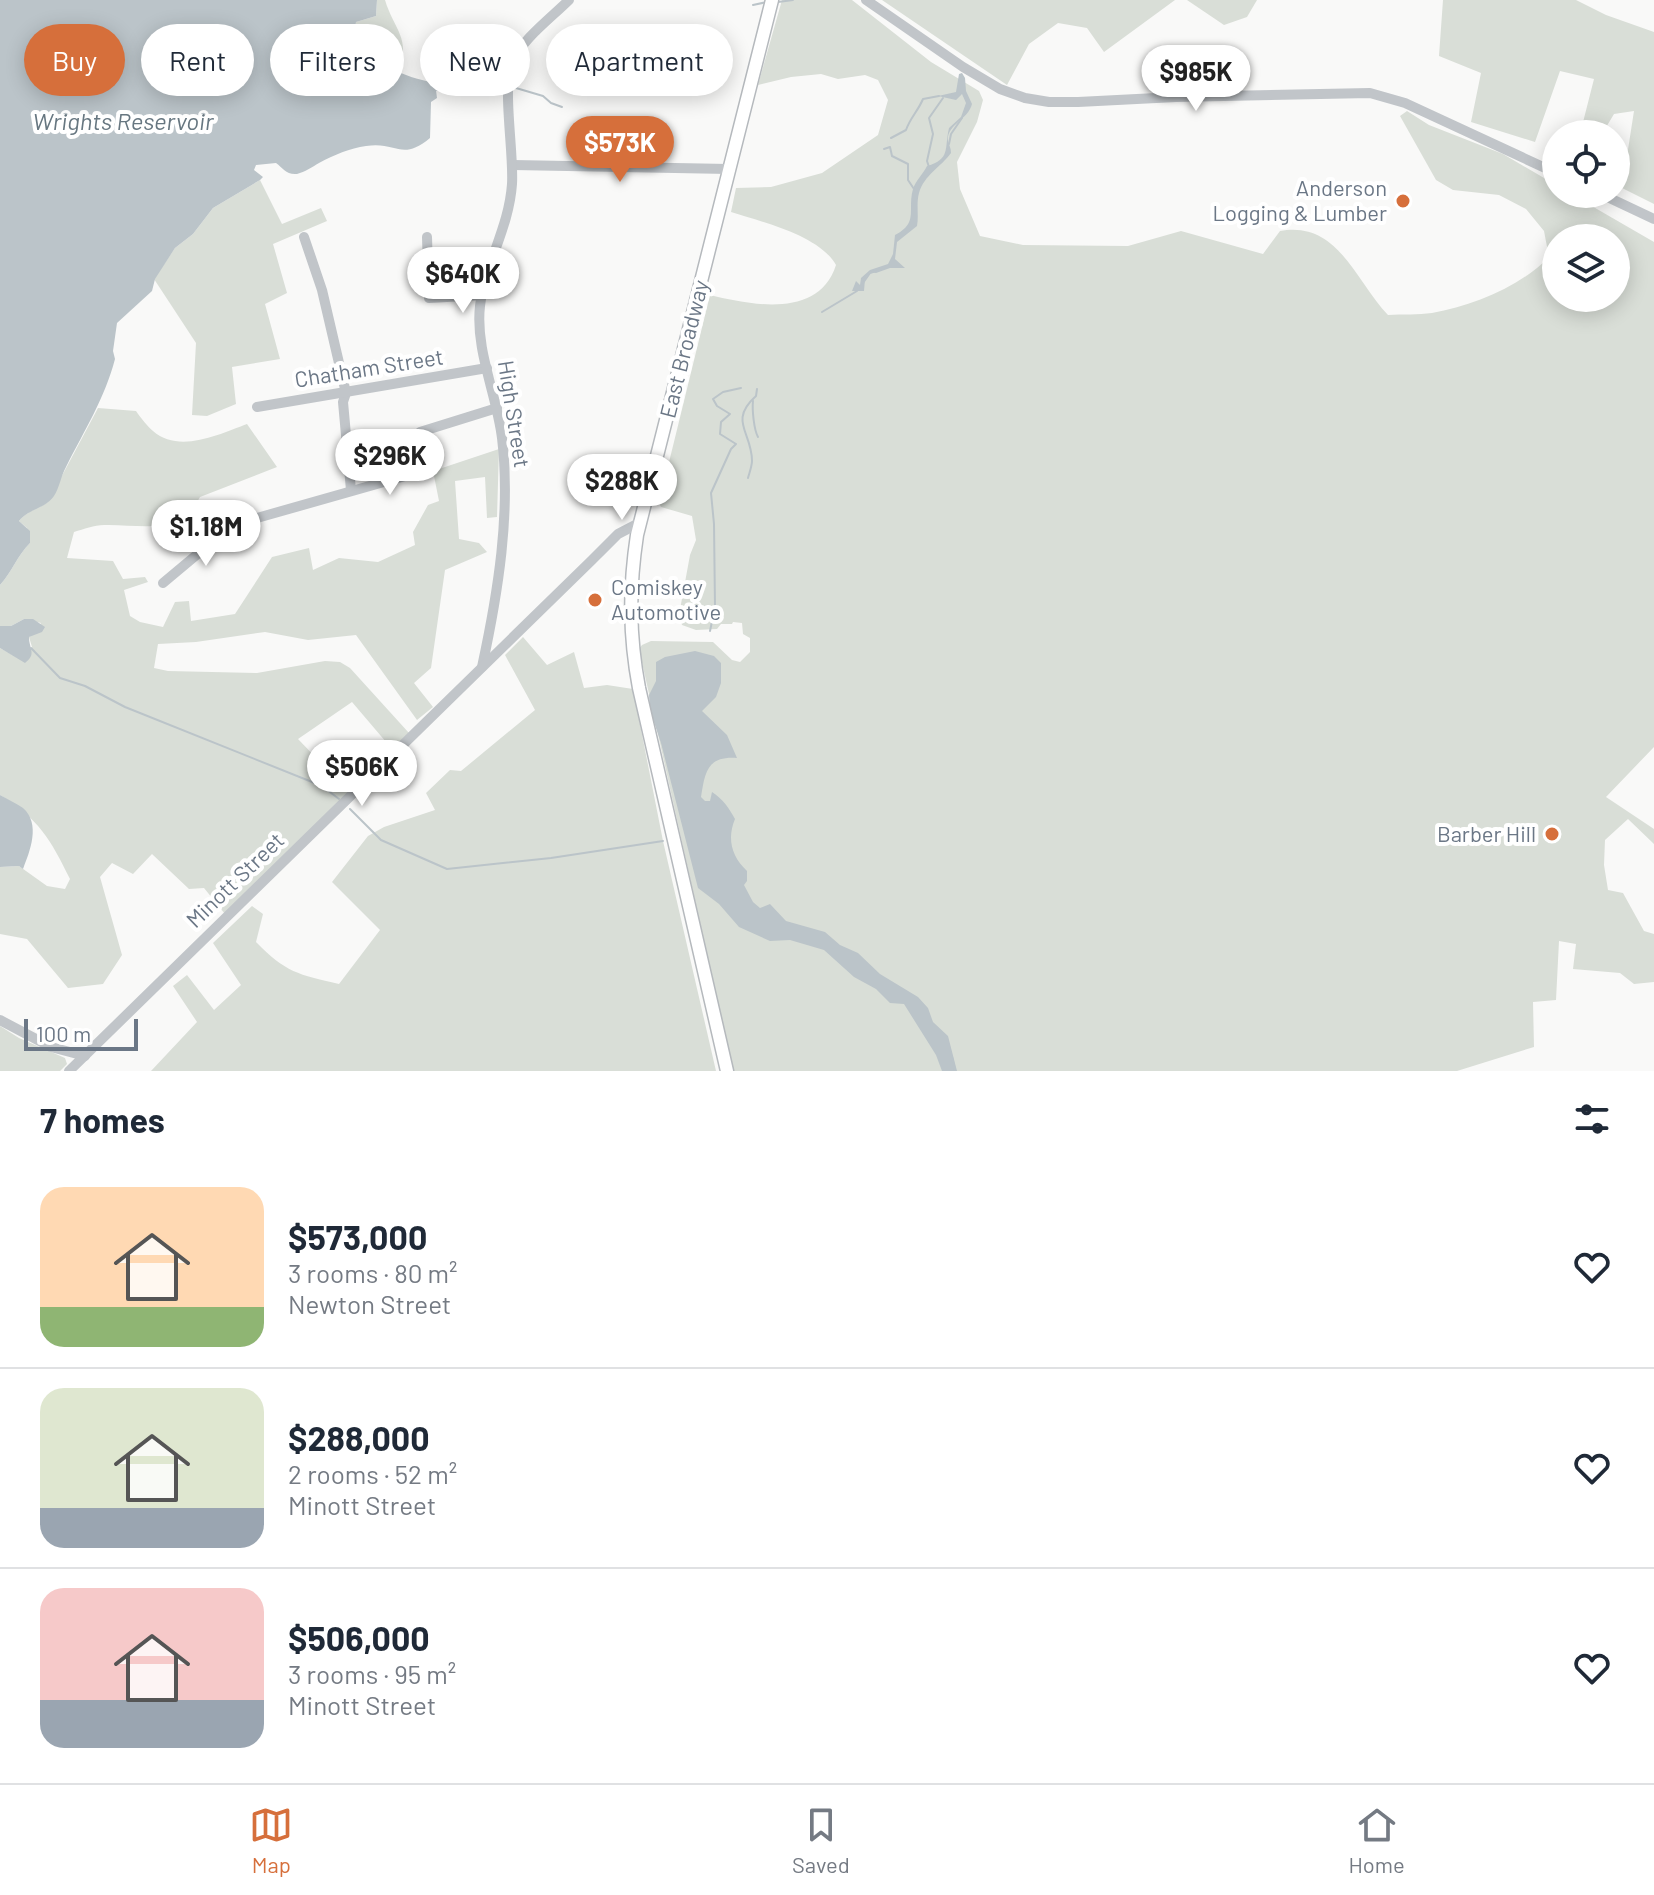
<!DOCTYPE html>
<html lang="en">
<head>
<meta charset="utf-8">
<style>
	:root { --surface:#fff; --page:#f2f2f3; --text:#1f2937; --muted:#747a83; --line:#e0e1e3; --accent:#d66f3b }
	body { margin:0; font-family:Barlow,sans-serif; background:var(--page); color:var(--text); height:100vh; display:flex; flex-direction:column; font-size:30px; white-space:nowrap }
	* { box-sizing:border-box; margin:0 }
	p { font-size:26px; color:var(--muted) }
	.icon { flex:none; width:44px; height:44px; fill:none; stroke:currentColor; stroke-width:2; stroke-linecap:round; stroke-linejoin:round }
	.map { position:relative; height:1071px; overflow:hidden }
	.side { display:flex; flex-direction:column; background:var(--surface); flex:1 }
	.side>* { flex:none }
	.banner { position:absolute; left:24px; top:24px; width:800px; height:72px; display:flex; gap:16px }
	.buttons { position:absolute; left:1542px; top:120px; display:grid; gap:16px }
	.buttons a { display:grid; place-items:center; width:88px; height:88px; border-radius:50%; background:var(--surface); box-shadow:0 4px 20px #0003; font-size:40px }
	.scale { position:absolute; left:24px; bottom:20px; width:114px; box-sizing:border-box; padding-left:8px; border:4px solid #6b7786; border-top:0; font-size:22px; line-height:28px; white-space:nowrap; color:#6b7786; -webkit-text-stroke:6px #fff; paint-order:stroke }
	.price { position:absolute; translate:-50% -68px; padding:0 18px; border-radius:28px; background:#fff; color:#222; font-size:26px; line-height:52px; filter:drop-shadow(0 2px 4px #0008) }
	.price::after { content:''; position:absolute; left:50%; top:48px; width:24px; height:18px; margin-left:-12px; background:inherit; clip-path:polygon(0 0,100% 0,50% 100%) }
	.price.current { background:var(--accent); color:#fff }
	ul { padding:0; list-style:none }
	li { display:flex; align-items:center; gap:24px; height:200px; padding:0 40px }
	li+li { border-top:2px solid var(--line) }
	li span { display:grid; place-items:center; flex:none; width:224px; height:160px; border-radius:24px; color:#555 }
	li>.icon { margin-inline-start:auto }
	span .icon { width:96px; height:96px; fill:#fffc; stroke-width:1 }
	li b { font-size:34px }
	h2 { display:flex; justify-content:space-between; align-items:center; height:96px; padding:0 40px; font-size:34px }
	.chip { padding:0 28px; border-radius:36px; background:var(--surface); box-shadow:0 4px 20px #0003; font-size:28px; line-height:72px }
	.chip.current { background:var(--accent); color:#fff }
	.tab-bar { display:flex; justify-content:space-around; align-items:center; height:112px; border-top:2px solid var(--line); background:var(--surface); font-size:22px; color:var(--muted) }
	.tab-bar a { display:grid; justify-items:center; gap:4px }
	.tab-bar .current { color:var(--accent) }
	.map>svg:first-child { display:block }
	.green { fill:#d9ded7; fill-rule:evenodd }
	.water { fill:#bbc4c9 }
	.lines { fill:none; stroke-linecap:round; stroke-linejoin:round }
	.stream { stroke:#bbc4c9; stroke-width:2 }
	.major-casing { stroke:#b5b9bd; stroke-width:15 }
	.minor { stroke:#c1c5c9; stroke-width:10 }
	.major { stroke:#fff; stroke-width:12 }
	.poi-dot { fill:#d66f3b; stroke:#fff; stroke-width:3 }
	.labels { text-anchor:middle; stroke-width:8; stroke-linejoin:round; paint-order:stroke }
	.poi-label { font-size:22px; fill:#6b7786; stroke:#fff; text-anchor:end }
	.street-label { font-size:22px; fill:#6b7786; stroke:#fff }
	.water-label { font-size:24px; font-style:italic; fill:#677781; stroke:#fff }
</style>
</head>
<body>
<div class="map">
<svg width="1654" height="1071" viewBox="0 0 1654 1071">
	<rect width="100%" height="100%" fill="#f9f9f8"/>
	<!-- green -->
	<g class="green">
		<path d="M377 0H385C394 30 412 39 398 71L363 51 354 35 356 22 376 16Z"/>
		<path d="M782 0H852L931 62 979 91 983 100 977 122 957 162 960 189 980 236 1023 245 1128 246 1181 231 1263 254 1280 231C1338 220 1356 282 1388 315 1403 314 1418 315 1432 313 1473 306 1521 286 1549 257L1544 231 1526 209 1499 195 1453 190 1436 180 1400 116 1407 111 1429 125 1503 154 1556 185V194H1571L1654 242V747L1606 797 1654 829V844L1628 819 1605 840 1604 865 1608 890 1623 893 1644 931 1654 934V982L1634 984 1620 973 1573 969 1576 944 1559 941 1556 1000 1533 1002 1534 1047 1457 1071H733L639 649 642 645 651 641 713 642 732 660 740 662 750 652V638L743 634 742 623 733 622 732 624H721L717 629 696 630 682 625 679 615 690 555 696 540 692 516 661 507 659 503 710 295C751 305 819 319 836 265 819 235 762 222 731 212L736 188 771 187 822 173 878 135 888 100 878 80 865 75 838 79 821 74 791 77 758 85ZM1556 238H1616V298H1556Z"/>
		<path d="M882 0H1175L1104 52 1087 28 1058 23 1029 44 1007 85Z"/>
		<path d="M1187 0H1257L1247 17 1224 25Z"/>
		<path d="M1443 0H1576L1606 15 1654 32V204L1622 188 1634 111 1614 114 1602 134H1580L1594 79 1560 71 1535 142 1471 122 1481 73 1439 56Z"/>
		<path d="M260 180 282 224 321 208 327 221 273 244 287 293 265 304 280 359 232 367 236 404 207 416 192 415 196 343 154 279 175 248 193 234 213 208Z"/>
		<path d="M98 408 136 411C141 418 147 426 153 431 179 454 220 434 247 424L277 467 200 497C178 537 142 524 104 525 94 525 84 529 74 532L67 558 113 561 123 579 145 577 148 582 124 590 130 616 140 622 163 627 175 602 189 601 191 621 235 614 272 557 309 548 313 570 339 558 378 562 415 545 413 532 428 505 439 501 433 471 499 449 497 517 487 518 485 477 455 481 459 539 479 543 487 552 445 570 431 668 414 683 433 707 417 720 356 635 308 640 265 632 196 642 158 644 154 668 168 671 257 673 325 661 340 662 350 668 409 733 392 749 352 702 298 739 349 792 225 914 204 888 189 889 152 854 133 874 112 863 100 877 122 955 103 984 68 988 27 939 0 934V867L19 866 47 886 65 889 70 879C51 840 38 818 0 795V648L25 662 32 647 29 637 35 633 41 623 24 619 11 626H0V585C12 572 17 556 30 543L27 528 19 521C26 511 39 509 48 502Z"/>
		<path d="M523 637 547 665 574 652 584 688 607 685 633 689 663 841 716 1071H151L197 1022 173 986 187 975 214 1010 241 985 213 943 252 906 263 914 256 942C285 972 299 975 339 984L380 930 332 882 368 836 384 827 435 810 426 793 450 770 461 771 535 710 505 655Z"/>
		<path d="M0 1026 19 1038 65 1058 67 1064 60 1071H0Z"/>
	</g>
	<!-- water -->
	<g class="water">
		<path d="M0 0H377L376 16 356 22 354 35C369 63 404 77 435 83L437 98 431 102 430 138C401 162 397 141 366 146 350 148 334 155 319 163 312 167 305 172 297 174 286 175 283 168 276 163L256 165 254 170 263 177 260 180 213 208 193 234 175 248 155 279 152 291 117 323 113 351 115 359C105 398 84 431 66 467 61 476 59 489 54 496 45 509 28 509 19 521L30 531V543C17 556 12 572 0 585Z"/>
		<path d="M962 73 965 78 966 91 972 104C968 120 946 125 948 141 949 145 951 148 951 153 941 167 924 175 919 193 916 204 919 215 917 226L897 242 895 259 905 268H890L876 273 870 272 865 279 864 291H852L856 281 860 285 861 278 870 270 888 264 893 254 895 235C919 223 907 210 913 189 916 180 923 174 927 166 951 159 944 149 949 128L961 117 966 103 962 94 956 100 938 96 956 92 959 74Z"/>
		<path d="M24 619H33L45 627 42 632 29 637C29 649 37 654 25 663L0 648V626H11Z"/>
		<path d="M695 651 714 656 721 663V683L716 697 702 711 727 735 737 758C707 756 705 772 701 797L705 801H710L712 792C723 799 729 808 735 819 727 838 731 856 747 871V881L744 885 753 902 760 908 770 904 786 921 825 932 840 945 858 953 880 974 918 997 928 1008 933 1022 948 1036 957 1071H942L936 1055 904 1004 890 1003 876 989 854 977 824 950 790 940 770 941 739 927 719 904 698 888 661 743 650 710 649 695 656 681V662L665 657Z"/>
		<path d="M0 795C7 799 16 803 23 808 41 824 30 851 23 869L19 866 0 867Z"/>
	</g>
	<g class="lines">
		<!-- stream -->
		<g class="stream">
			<path d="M778 2 793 0"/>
			<path d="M753 5 767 2"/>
			<path d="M516 88 543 96 551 103 562 107"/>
			<path d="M434 90 502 88"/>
			<path d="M891 138 906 130C910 118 918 111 923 99L939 96"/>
			<path d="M949 144 951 134 962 118"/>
			<path d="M884 149 890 147 892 156 908 164V180L914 189"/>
			<path d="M929 167 927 161 933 134 929 118 943 98"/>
			<path d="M863 283 870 273 876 271"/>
			<path d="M822 312 857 291"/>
			<path d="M753 401C752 410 754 430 758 437"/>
			<path d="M748 478C749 474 752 466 752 461 752 432 728 421 756 396L757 389"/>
			<path d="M710 631 715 607 714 524 711 493 731 449 736 444 720 434 721 422 730 414 717 406 713 399 723 392 741 388"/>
			<path d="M31 648 60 678 85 686 125 707 322 786 339 799"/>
			<path d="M350 809 381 840 447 869 551 858 663 841"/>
			<path d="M952 1057 955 1071"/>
		</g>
		<defs>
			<path id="major" d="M727 1071 639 688C629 635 629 588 637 535L772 0"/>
		</defs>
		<!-- major casing -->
		<use href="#major" class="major-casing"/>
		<!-- minor -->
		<g class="minor">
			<path d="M866 0 963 67 1000 89 1025 98 1049 102H1078L1176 97 1370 93 1405 103 1556 173"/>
			<path d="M513 165 729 169"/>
			<path d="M1601 194 1654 219"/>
			<path d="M304 237 322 290 346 393 343 402 351 490"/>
			<path d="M427 237 429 298 482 295"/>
			<path d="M257 407 487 368"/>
			<path d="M163 583 212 542 243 522 426 470 418 436 420 432 497 408"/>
			<path d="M482 667C498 593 511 513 502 438 497 395 475 350 480 306 485 264 509 228 512 184 514 152 502 88 512 63 522 39 551 18 569 0"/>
			<path d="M0 1020 51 1047 85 1056"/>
			<path d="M69 1071 592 560 618 534 641 522"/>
		</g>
		<!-- major -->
		<use href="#major" class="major"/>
	</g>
	<!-- markers -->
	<g class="poi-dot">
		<circle cx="1403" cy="201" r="8"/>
		<circle cx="595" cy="600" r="8"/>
		<circle cx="1552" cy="834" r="8"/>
	</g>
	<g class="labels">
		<!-- poi labels -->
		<g class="poi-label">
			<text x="1387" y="196">Anderson<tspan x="1387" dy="25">Logging &amp; Lumber</tspan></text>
			<text x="611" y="595" text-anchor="start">Comiskey<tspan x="611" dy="25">Automotive</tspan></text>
			<text x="1536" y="842">Barber Hill</text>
		</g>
		<!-- street labels -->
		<g class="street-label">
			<text transform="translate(684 349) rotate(-76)" y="8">East Broadway</text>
			<text transform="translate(369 368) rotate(-9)" y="8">Chatham Street</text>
			<text transform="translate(514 414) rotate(81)" y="8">High Street</text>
			<text transform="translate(235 880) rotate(-44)" y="8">Minott Street</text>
		</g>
		<!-- water labels -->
		<g class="water-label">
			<text x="123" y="130">Wrights Reservoir</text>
		</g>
	</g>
</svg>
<div class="buttons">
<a><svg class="icon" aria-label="locate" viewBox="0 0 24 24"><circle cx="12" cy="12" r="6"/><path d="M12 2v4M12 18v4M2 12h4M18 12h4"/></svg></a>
<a><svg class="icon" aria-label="layers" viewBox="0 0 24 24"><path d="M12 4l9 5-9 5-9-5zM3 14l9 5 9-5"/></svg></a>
</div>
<div class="scale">100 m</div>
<b class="price" style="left:1196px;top:113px">$985K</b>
<b class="price current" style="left:620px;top:184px">$573K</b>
<b class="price" style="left:463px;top:315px">$640K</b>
<b class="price" style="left:390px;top:497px">$296K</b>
<b class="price" style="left:622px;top:522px">$288K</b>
<b class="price" style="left:206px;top:568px">$1.18M</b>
<b class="price" style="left:362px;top:808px">$506K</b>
<div class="banner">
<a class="chip current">Buy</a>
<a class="chip">Rent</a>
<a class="chip">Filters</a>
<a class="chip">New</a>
<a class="chip">Apartment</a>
</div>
</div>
<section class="side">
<h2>7 homes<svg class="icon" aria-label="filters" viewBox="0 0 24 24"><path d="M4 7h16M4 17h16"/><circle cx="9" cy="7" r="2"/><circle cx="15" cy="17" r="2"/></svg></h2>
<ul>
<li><span style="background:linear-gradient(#ffd9b3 75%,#8fb573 0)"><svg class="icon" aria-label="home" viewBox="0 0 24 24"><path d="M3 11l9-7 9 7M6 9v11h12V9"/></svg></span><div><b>$573,000</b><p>3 rooms · 80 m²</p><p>Newton Street</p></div><svg class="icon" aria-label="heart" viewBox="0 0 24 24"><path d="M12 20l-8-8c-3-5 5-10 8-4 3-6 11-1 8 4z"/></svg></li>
<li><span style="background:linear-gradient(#dfe7d0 75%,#9aa5b1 0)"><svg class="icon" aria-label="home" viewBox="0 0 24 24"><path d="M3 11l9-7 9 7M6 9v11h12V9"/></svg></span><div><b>$288,000</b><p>2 rooms · 52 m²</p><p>Minott Street</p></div><svg class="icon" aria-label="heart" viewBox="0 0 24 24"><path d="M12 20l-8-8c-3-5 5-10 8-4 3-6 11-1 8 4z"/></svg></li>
<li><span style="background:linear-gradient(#f6c9c9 70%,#9aa5b1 0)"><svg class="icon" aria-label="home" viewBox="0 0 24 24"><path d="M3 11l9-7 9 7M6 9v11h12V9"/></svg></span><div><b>$506,000</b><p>3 rooms · 95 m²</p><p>Minott Street</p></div><svg class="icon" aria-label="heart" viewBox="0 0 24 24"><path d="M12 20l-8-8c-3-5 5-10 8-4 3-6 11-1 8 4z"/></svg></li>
</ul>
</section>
<nav class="tab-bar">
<a class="current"><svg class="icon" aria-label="map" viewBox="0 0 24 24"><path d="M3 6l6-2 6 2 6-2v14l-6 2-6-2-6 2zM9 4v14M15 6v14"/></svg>Map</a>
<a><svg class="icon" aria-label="saved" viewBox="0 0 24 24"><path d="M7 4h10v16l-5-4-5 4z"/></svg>Saved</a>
<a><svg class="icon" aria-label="home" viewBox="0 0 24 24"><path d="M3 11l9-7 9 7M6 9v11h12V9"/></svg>Home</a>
</nav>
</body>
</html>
